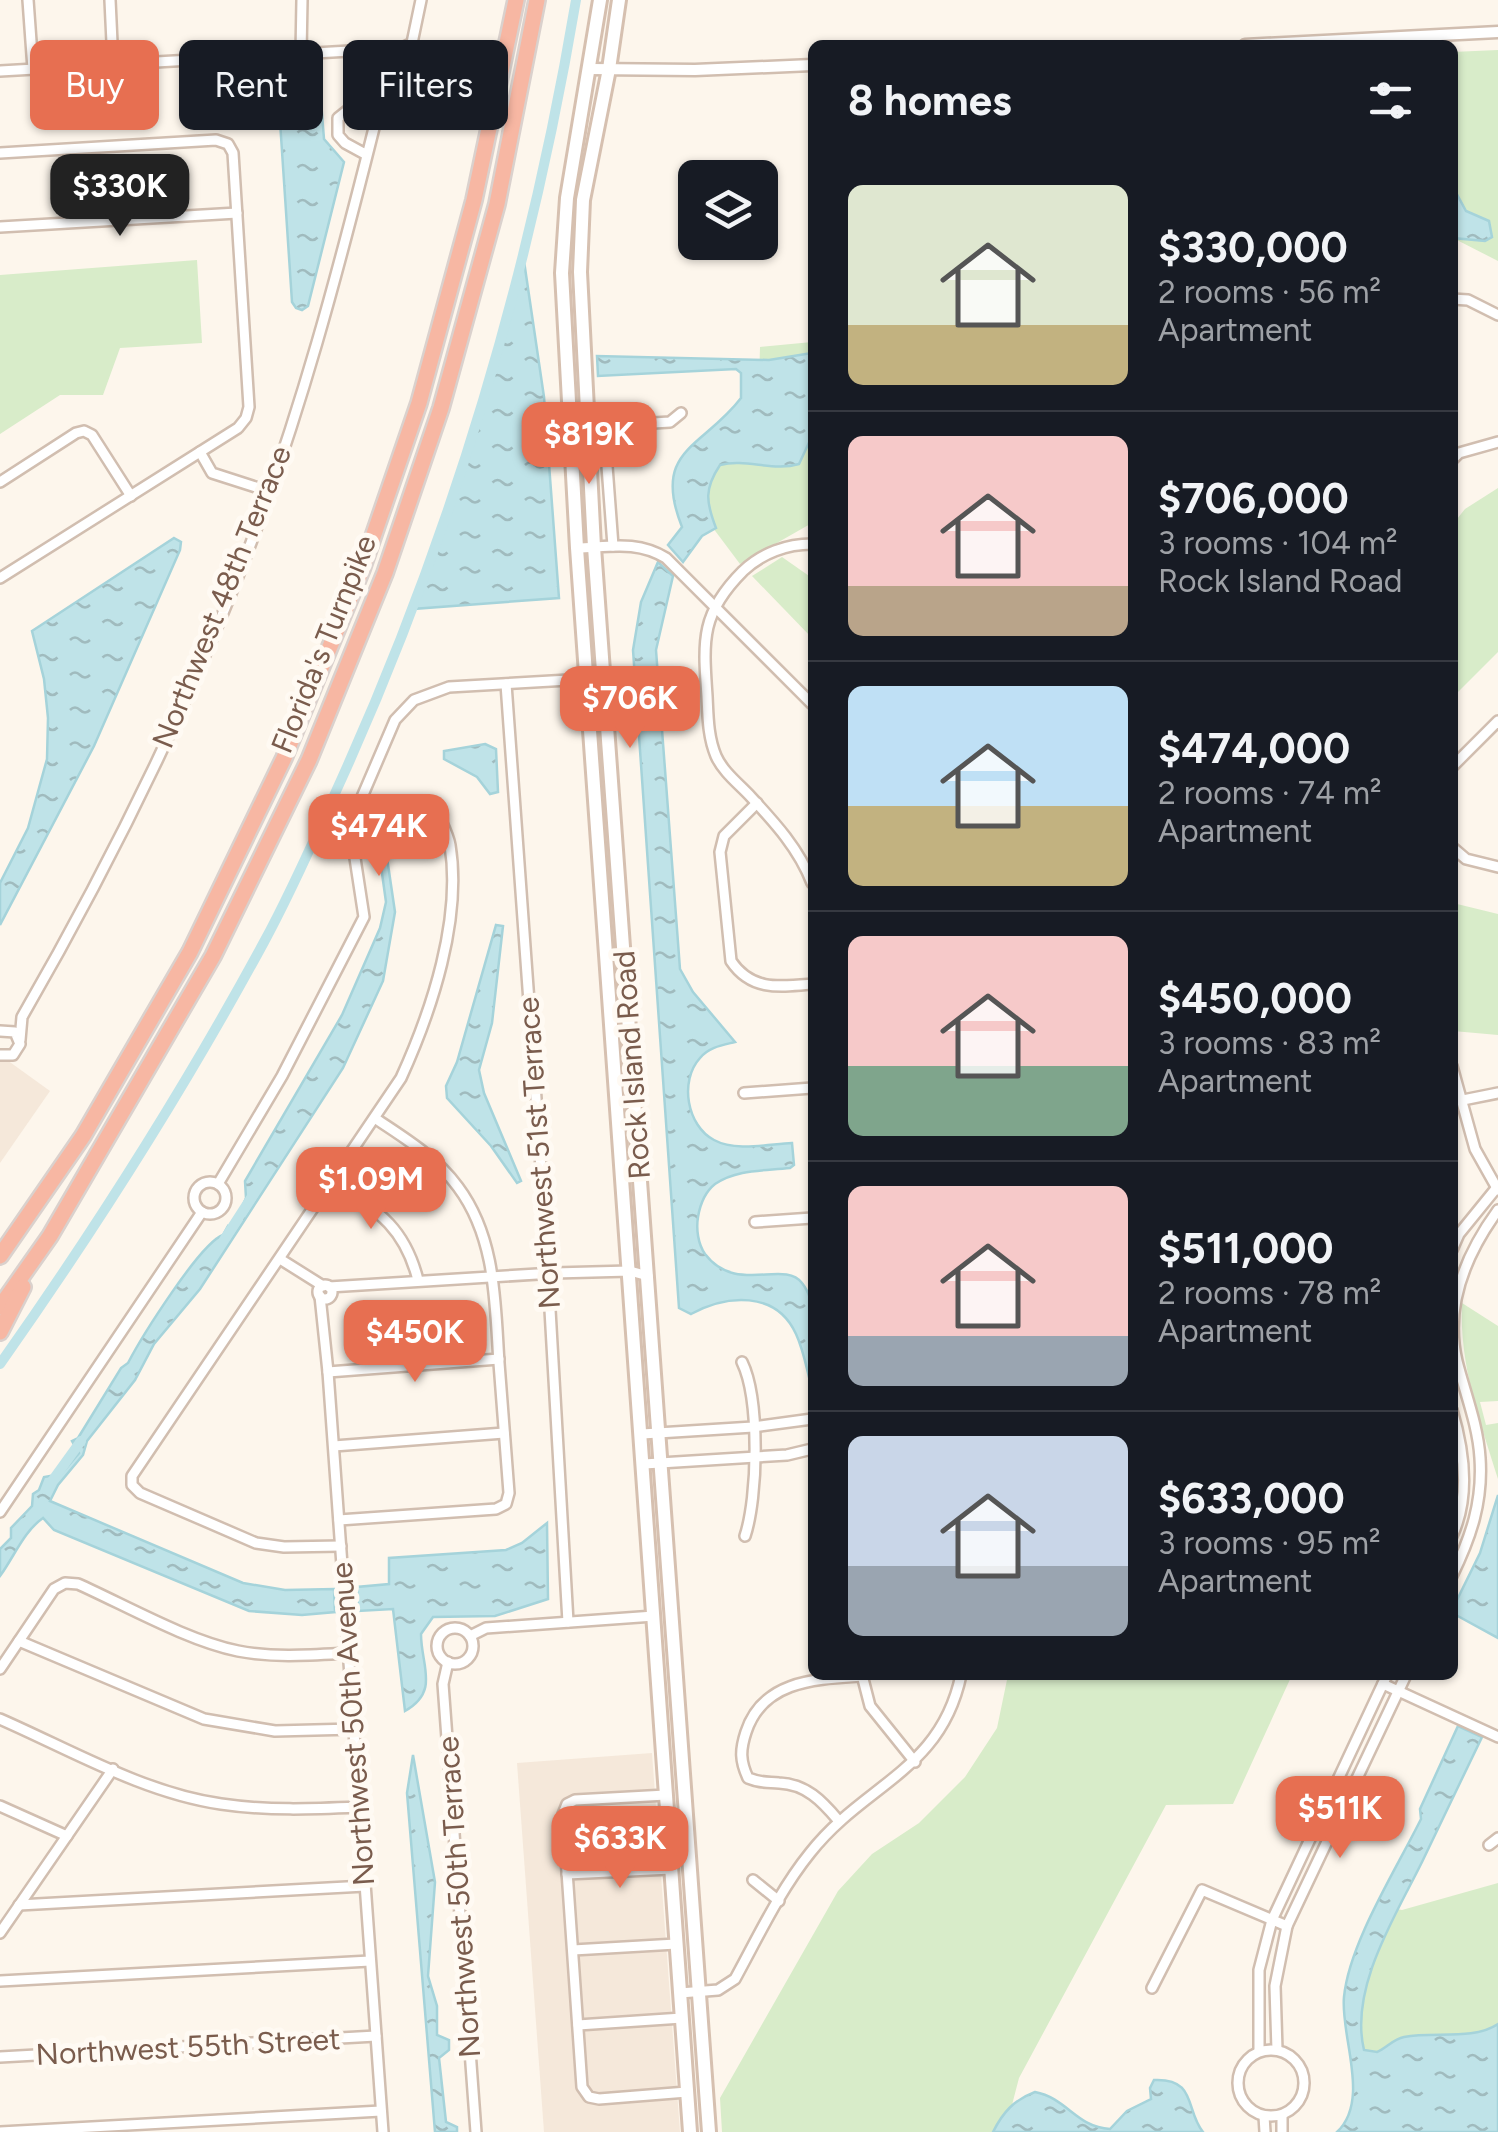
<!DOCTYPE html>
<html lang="en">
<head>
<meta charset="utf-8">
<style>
	:root { --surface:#171b24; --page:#242831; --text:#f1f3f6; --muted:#9ea1a6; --line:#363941; --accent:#e76f51 }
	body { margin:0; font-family:Figtree,sans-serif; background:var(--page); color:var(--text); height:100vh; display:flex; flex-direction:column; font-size:38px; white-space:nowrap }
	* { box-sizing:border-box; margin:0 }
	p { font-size:32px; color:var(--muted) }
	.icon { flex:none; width:55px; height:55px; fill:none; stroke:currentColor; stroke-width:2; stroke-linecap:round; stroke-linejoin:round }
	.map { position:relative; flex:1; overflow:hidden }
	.side { position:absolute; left:808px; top:40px; width:650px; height:1640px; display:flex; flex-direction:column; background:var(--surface); border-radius:15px; box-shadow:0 2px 8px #0004 }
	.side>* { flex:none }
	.hud { position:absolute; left:30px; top:40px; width:628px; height:90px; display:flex; gap:20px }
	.controls { position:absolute; left:678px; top:160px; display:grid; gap:20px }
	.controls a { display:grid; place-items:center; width:100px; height:100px; border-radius:15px; background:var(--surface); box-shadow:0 2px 8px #0004; font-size:50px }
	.price { position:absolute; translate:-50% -85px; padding:0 22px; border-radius:20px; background:var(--accent); color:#fff; font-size:32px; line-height:65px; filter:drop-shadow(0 2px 5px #0008) }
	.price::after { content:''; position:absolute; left:50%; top:60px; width:30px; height:22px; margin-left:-15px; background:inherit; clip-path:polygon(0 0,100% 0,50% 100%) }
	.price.active { background:#222; color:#fff }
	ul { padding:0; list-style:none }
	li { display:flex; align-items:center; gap:30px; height:250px; padding:0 40px }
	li+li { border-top:2px solid var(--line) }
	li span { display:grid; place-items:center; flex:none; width:280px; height:200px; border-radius:15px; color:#555 }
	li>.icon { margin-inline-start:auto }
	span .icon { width:120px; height:120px; fill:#fffc; stroke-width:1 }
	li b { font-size:42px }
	h2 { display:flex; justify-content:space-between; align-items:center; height:120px; padding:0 40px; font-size:42px }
	.pill { padding:0 35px; border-radius:15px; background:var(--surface); box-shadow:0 2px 8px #0004; font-size:35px; line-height:90px }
	.pill.active { background:var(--accent); color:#fff }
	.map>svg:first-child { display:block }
	.residential { fill:#f5e8da }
	.grass { fill:#d8ecc9 }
	.water { fill:url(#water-ripples); stroke:#a5d3da; stroke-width:2.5 }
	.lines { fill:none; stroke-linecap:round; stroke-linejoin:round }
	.canal { stroke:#bfe3e8; stroke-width:10 }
	.minor-casing { stroke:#d1beb0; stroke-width:14 }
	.tertiary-casing { stroke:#d1beb0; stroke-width:15 }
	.secondary-casing { stroke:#d6c0b0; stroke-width:18 }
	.motorway-casing { stroke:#dad1cd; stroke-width:20 }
	.minor { stroke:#fff; stroke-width:9 }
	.tertiary { stroke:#fff; stroke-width:10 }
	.secondary { stroke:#fff; stroke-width:12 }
	.motorway { stroke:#f7b7a3; stroke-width:15 }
	.labels { text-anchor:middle; stroke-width:10; stroke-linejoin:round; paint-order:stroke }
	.street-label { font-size:30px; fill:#7a5c4d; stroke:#fffaf3 }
</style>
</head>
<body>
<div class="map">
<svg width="1498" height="2132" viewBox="0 0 1498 2132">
	<defs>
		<pattern id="water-ripples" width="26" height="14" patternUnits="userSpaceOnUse" patternTransform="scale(2.5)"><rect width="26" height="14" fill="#bfe3e8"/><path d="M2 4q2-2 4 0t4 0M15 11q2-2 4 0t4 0" fill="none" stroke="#a0bbbe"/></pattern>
	</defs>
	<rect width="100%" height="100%" fill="#fdf6ec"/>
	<!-- residential -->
	<g class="residential">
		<path d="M0 1055 50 1091 0 1163Z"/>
		<path d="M652 1753 680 2132H544L517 1763Z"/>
	</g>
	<!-- grass -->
	<g class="grass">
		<path d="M1498 50V261L1453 238 1452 52Z"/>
		<path d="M197 260 202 343 120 348 103 395H60L0 434V275Z"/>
		<path d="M812 342V523L740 564 689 496 759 384 760 347Z"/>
		<path d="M1498 488V652L1453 697V524L1465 509Z"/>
		<path d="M782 557 812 578V638L752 576Z"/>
		<path d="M1453 903 1498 914V1035L1453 1031Z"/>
		<path d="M1462 1303 1498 1326V1401L1480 1402 1486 1425 1498 1423V1479C1480 1421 1459 1365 1462 1303Z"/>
		<path d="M1008 1675H1292L1233 1804 1166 1805 1019 2078 1005 2132H722L720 2098 838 1891 872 1854 919 1823 965 1777 997 1728Z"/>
		<path d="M1498 1883V2069L1362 2064 1352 2019 1391 1908 1402 1910Z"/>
	</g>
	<!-- water -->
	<g class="water">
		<path d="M282 101H321L324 139 344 162 308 306 302 310 296 308 292 302 279 106Z"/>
		<path d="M1452 185 1466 211 1489 221 1492 237 1485 241 1453 238Z"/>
		<path d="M524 261 544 397 559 598 412 609 467 455Z"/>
		<path d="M812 353V436L799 464C773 472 746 458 720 465 704 489 706 502 716 528L702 536 683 562 668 545 682 527C651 449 703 448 741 398V373L736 369 598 376 597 356 769 360Z"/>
		<path d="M174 538 181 542 180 550 94 746 0 925V883L28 828 47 759 48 718 44 679 32 631Z"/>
		<path d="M658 562 673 576 656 650 680 969 693 992 735 1042C723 1045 709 1047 700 1058 679 1081 687 1126 714 1140 736 1152 769 1144 792 1143L794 1165 790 1168C764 1171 737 1169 715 1184 705 1192 700 1205 698 1217 696 1229 698 1244 705 1254 736 1295 784 1259 802 1283 822 1308 813 1358 812 1389 807 1371 804 1351 796 1334 776 1290 726 1295 691 1314L679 1308 633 650 641 602Z"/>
		<path d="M485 744 496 749 498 792 490 794 477 777 444 759V751Z"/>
		<path d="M386 851 395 912 383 981 343 1068 200 1289 154 1344 135 1380 87 1441 83 1455 58 1485 50 1501 243 1583 285 1590 334 1589 335 1612 302 1615 249 1611 54 1530 43 1518C24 1531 14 1557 0 1576V1549L11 1538V1528L32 1506 33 1494 39 1490 44 1477 61 1474 79 1453 72 1441 78 1438 121 1368 128 1363C141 1338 200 1243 223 1235L228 1226 234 1229 247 1209 243 1205 246 1198 245 1181 342 1015 380 928 386 902 380 859Z"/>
		<path d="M496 925 503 926 492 1023 479 1070 484 1093 521 1181 517 1183 491 1146 447 1098 446 1086 457 1062Z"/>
		<path d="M1498 1495V1638L1456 1615 1455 1604 1480 1553Z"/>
		<path d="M547 1523 548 1599 495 1616 433 1617 421 1634C421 1666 440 1691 405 1711L393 1609 358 1611 357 1587 389 1584V1558L506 1550 522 1543Z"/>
		<path d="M1458 1726 1482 1737C1462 1779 1442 1820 1422 1862 1396 1915 1349 1988 1364 2050L1377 2052C1387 2048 1393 2039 1404 2037 1435 2031 1472 2041 1498 2024V2132H1337C1371 2100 1340 2036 1344 1997 1349 1943 1397 1868 1421 1819L1420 1809Z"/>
		<path d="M413 1755 435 1882 428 1976 437 2006V2035L449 2040V2050L439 2058 446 2122 457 2127V2132H435L407 1793Z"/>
		<path d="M1154 2080C1197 2078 1185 2110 1203 2132H993C1003 2112 1014 2100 1035 2092 1067 2098 1076 2127 1110 2129L1127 2111 1151 2099 1150 2088Z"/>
	</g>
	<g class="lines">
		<!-- canal -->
		<g class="canal">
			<path d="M224 1240 253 1195"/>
			<path d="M0 1364C96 1228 185 1088 264 942 293 889 317 833 342 778 454 530 531 268 576 0"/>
			<path d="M50 1484 81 1441"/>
		</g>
		<defs>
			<g id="minor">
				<path d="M28 0 33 69"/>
				<path d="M110 0 113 64"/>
				<path d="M301 53 302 0"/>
				<path d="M0 71 402 48 412 43 421 0"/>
				<path d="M0 153 216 140 228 144 233 153 249 407 246 418 238 428 0 578"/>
				<path d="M0 227 237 213"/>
				<path d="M1452 299 1468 300 1498 315"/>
				<path d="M200 452 212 473 268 491"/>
				<path d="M1452 460 1459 453 1498 442"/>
				<path d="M0 482 76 433 84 431 92 435 131 496"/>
				<path d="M812 544C787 544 762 553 743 571 701 613 703 639 707 696 708 717 708 737 716 756 723 772 739 784 751 797 775 823 799 849 812 883"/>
				<path d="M613 546 604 426 670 422 681 413"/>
				<path d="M577 548C609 547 637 540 666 558L812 704"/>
				<path d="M506 684 545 1223 568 1622"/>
				<path d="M1452 767 1498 721"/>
				<path d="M757 803 724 836 720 852 731 961C751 991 779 987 812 984"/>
				<path d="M1452 847 1466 859 1498 867"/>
				<path d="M0 1031 15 1032 20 1044 13 1055H0"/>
				<path d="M20 1040 22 1017C104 875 178 726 239 574 299 422 340 265 379 108L353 106 338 118V135L345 143 367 155"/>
				<path d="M1452 1066 1475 1149 1498 1190"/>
				<path d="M744 1093 812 1088"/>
				<path d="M1463 1100 1498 1093"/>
				<path d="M332 1181C376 1210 404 1225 418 1280"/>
				<circle cx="210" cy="1198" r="16"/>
				<path d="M218 1184 282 1076 364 917 351 832 353 818 395 720 414 700 449 687 586 679"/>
				<path d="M755 1222 812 1218"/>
				<path d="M1452 1250 1459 1234 1498 1186"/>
				<path d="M280 1259 323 1286"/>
				<circle cx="325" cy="1292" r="7"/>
				<path d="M329 1287 554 1273 630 1271 648 1276"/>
				<path d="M320 1296 328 1372 383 2132"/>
				<path d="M742 1362C760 1399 758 1497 745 1536"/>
				<path d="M328 1372 499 1359"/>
				<path d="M1452 1410C1464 1450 1471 1496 1452 1536"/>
				<path d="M642 1434 753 1427 812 1419"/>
				<path d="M334 1446 504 1433"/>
				<path d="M644 1464 787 1455 812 1449"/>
				<path d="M0 1512 202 1212"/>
				<path d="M339 1520 496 1509 506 1504 509 1493C506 1450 502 1407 499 1363 495 1302 496 1238 458 1187 437 1158 405 1138 376 1119"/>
				<path d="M341 1546 284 1547 256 1543 140 1493 132 1485V1476L401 1078C432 1010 462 919 450 845 448 833 440 820 436 809"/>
				<path d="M1452 1576C1471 1537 1483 1502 1480 1458 1478 1425 1465 1393 1457 1361 1444 1306 1466 1254 1498 1210"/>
				<circle cx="455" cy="1646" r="18"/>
				<path d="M470 1636 486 1628 654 1616"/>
				<path d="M19 1641 204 1719 275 1731 354 1729"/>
				<path d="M448 1662 443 1684 476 2132"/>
				<path d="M0 1669 54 1589 65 1583 78 1584C125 1605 188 1641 238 1651 274 1658 312 1655 348 1653"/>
				<path d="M862 1675 870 1706 915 1762"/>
				<path d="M1383 1684 1498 1737"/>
				<path d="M0 1719C71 1750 144 1793 221 1804 268 1811 313 1809 359 1807"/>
				<path d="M666 1795 575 1800 567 1804 563 1814 582 2087 589 2097 599 2099 687 2092"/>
				<path d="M0 1806 67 1836"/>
				<path d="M838 1820C822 1801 806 1784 779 1783 766 1782 760 1783 748 1778 740 1761 740 1750 746 1732 763 1680 816 1679 862 1676"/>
				<path d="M1489 1845 1498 1838"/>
				<path d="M567 1874 671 1869"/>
				<path d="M753 1880 779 1901"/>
				<path d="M19 1905 365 1886"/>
				<path d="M0 1933 113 1769"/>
				<path d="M573 1950 676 1944"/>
				<path d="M0 1981 370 1961"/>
				<path d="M1152 1988 1202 1890 1287 1926"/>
				<path d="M680 1993 718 1990 735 1979C758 1937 780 1890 810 1853 864 1784 941 1771 961 1675"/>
				<path d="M578 2025 682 2018"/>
				<circle cx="1271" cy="2083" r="33"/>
				<path d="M1277 2050 1275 1986 1287 1926 1406 1675"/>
				<path d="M1259 2051V1970L1272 1920 1387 1675"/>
				<path d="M0 2057 376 2036"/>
				<path d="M1282 2115V2132"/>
				<path d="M1264 2116 1265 2132"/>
				<path d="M0 2132 381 2111"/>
			</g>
			<g id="tertiary">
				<path d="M1245 45 1498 32"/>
				<path d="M590 69 695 70 812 65"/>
			</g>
			<g id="secondary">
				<path d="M600 0 567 198 562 273 577 548 690 2132"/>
				<path d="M619 0 609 69 583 200 580 272 594 547 709 2132"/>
			</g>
			<g id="motorway">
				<path d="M0 1256 83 1136 190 952 284 758 362 569 419 403 474 200 516 0"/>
				<path d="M0 1307 50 1236 213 956 309 760 385 573 441 408 497 204 537 0"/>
				<path d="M0 1332 23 1287"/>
			</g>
		</defs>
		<!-- minor casing -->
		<use href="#minor" class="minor-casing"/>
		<!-- tertiary casing -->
		<use href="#tertiary" class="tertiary-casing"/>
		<!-- secondary casing -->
		<use href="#secondary" class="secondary-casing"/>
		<!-- motorway casing -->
		<use href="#motorway" class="motorway-casing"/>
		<!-- minor -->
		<use href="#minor" class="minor"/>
		<!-- tertiary -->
		<use href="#tertiary" class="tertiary"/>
		<!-- secondary -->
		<use href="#secondary" class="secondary"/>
		<!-- motorway -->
		<use href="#motorway" class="motorway"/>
	</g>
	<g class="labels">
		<!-- street labels -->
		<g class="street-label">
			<text transform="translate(222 597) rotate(-68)" y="10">Northwest 48th Terrace</text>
			<text transform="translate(324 644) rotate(-68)" y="10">Florida's Turnpike</text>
			<text transform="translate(632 1065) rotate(-94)" y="10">Rock Island Road</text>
			<text transform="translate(539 1153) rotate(-94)" y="10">Northwest 51st Terrace</text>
			<text transform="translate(353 1724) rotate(-94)" y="10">Northwest 50th Avenue</text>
			<text transform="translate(459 1897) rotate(-94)" y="10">Northwest 50th Terrace</text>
			<text transform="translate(188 2047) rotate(-3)" y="10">Northwest 55th Street</text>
		</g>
	</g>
</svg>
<div class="controls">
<a><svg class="icon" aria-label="layers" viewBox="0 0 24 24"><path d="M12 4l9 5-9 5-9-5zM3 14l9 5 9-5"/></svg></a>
</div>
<b class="price active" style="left:120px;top:239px">$330K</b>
<b class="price" style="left:589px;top:487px">$819K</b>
<b class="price" style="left:630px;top:751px">$706K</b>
<b class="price" style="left:379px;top:879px">$474K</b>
<b class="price" style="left:371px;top:1232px">$1.09M</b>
<b class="price" style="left:415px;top:1385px">$450K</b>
<b class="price" style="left:1340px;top:1861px">$511K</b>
<b class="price" style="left:620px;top:1891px">$633K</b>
<div class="hud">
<a class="pill active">Buy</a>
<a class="pill">Rent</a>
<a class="pill">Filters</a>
</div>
<section class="side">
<h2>8 homes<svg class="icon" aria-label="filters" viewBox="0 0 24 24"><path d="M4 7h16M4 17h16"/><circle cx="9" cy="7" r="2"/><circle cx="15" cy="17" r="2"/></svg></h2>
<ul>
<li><span style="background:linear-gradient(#dfe7d0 70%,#c2b280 0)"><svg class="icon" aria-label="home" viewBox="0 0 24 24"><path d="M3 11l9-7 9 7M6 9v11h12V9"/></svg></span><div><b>$330,000</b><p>2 rooms · 56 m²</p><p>Apartment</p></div></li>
<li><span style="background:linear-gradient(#f6c9c9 75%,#b9a48a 0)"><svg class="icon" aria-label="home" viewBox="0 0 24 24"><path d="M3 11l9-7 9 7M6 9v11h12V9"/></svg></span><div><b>$706,000</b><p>3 rooms · 104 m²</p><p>Rock Island Road</p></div></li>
<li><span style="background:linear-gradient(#bfe0f5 60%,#c2b280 0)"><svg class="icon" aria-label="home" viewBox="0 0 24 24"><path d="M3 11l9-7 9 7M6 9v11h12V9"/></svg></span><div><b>$474,000</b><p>2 rooms · 74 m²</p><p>Apartment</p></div></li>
<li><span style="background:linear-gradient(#f6c9c9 65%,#7fa58c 0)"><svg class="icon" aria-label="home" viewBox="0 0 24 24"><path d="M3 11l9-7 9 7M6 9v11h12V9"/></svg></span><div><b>$450,000</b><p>3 rooms · 83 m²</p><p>Apartment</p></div></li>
<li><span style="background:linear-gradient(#f6c9c9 75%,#9aa5b1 0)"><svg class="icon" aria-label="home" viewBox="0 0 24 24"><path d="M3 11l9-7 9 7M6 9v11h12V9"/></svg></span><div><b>$511,000</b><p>2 rooms · 78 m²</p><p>Apartment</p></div></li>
<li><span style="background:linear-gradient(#c9d6e8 65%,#9aa5b1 0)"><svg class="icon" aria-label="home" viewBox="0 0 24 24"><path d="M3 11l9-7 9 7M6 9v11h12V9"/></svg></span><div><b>$633,000</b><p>3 rooms · 95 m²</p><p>Apartment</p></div></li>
</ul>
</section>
</div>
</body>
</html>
